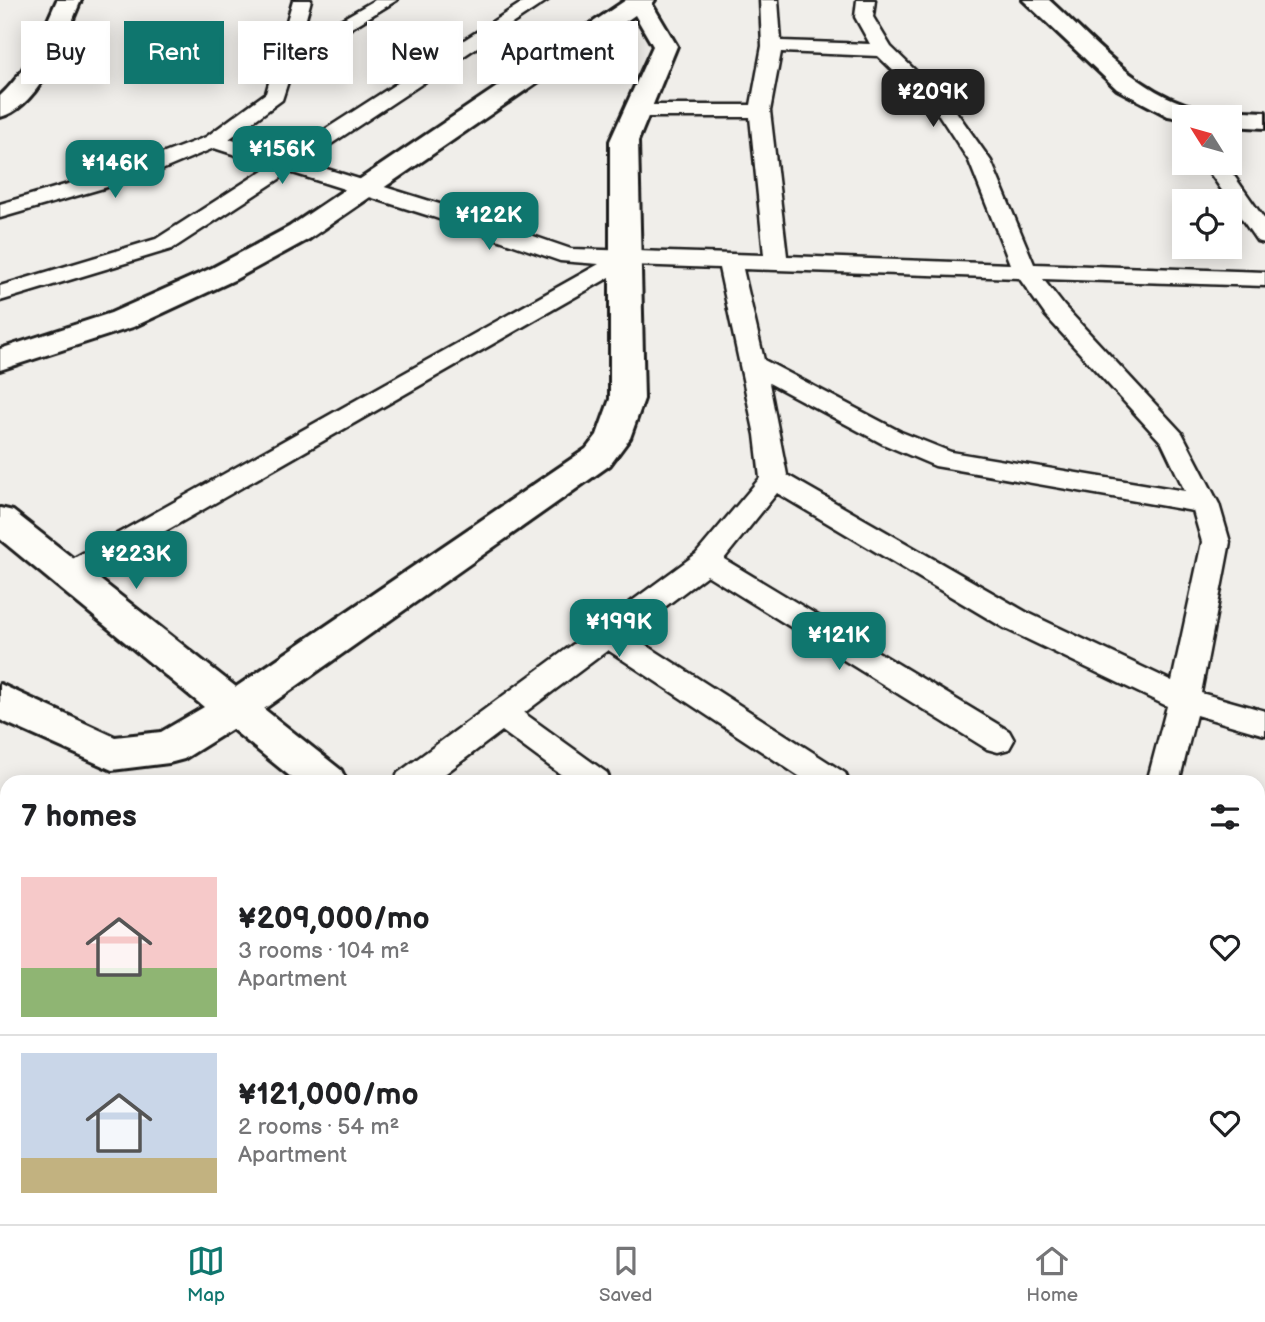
<!DOCTYPE html>
<html lang="en">
<head>
<meta charset="utf-8">
<style>
	:root { --surface:#fff; --page:#f6f6f6; --text:#202124; --muted:#757577; --line:#e0e0e0; --accent:#0f766e }
	body { margin:0; font-family:"Balsamiq Sans",sans-serif; background:var(--page); color:var(--text); height:100vh; display:flex; flex-direction:column; font-size:26px; white-space:nowrap }
	* { box-sizing:border-box; margin:0 }
	p { font-size:23px; color:var(--muted) }
	.icon { flex:none; width:38px; height:38px; fill:none; stroke:currentColor; stroke-width:2; stroke-linecap:round; stroke-linejoin:round }
	.map { position:relative; flex:1; overflow:hidden }
	.side { position:absolute; left:0px; top:775px; width:1265px; height:450px; display:flex; flex-direction:column; background:var(--surface); border-radius:21px 21px 0 0; box-shadow:0 4px 18px #0003 }
	.side>* { flex:none }
	.hud { position:absolute; left:21px; top:21px; width:700px; height:63px; display:flex; gap:14px }
	.needle { width:46px; rotate:307deg }
	.fabs { position:absolute; left:1172px; top:105px; display:grid; gap:14px }
	.fabs a { display:grid; place-items:center; width:70px; height:70px; border-radius:0px; background:var(--surface); box-shadow:0 4px 18px #0003; font-size:35px }
	.price { position:absolute; translate:-50% -60px; padding:0 16px; border-radius:14px; background:var(--accent); color:#fff; font-size:23px; line-height:46px; filter:drop-shadow(0 2px 4px #0008) }
	.price::after { content:''; position:absolute; left:50%; top:42px; width:21px; height:16px; margin-left:-10px; background:inherit; clip-path:polygon(0 0,100% 0,50% 100%) }
	.price.on { background:#222; color:#fff }
	ul { padding:0; list-style:none }
	li { display:flex; align-items:center; gap:21px; height:175px; padding:0 21px }
	li+li { border-top:2px solid var(--line) }
	li span { display:grid; place-items:center; flex:none; width:196px; height:140px; border-radius:0px; color:#555 }
	li>.icon { margin-inline-start:auto }
	span .icon { width:84px; height:84px; fill:#fffc; stroke-width:1 }
	li b { font-size:30px }
	h2 { display:flex; justify-content:space-between; align-items:center; height:84px; padding:0 21px; font-size:30px }
	.pill { padding:0 24px; border-radius:0px; background:var(--surface); box-shadow:0 4px 18px #0003; font-size:24px; line-height:63px }
	.pill.on { background:var(--accent); color:#fff }
	.menu { display:flex; justify-content:space-around; align-items:center; height:98px; border-top:2px solid var(--line); background:var(--surface); font-size:19px; color:var(--muted) }
	.menu a { display:grid; justify-items:center; gap:4px }
	.menu .on { color:var(--accent) }
	.map>svg:first-child { display:block }
	.lines { fill:none; stroke-linecap:round; stroke-linejoin:round }
	.minor-casing { stroke:#1c1c1c; stroke-width:5 }
	.tertiary-casing { stroke:#1c1c1c; stroke-width:6 }
	.minor { fill:#fdfcf7; fill-rule:evenodd }
	.tertiary { fill:#fdfcf7; fill-rule:evenodd }
</style>
</head>
<body>
<div class="map">
<svg width="1265" height="1224" viewBox="0 0 1265 1224">
	<rect width="100%" height="100%" fill="#f0eeea"/>
	<filter id="ink" filterUnits="userSpaceOnUse"><feTurbulence type="fractalNoise" baseFrequency=".0143" numOctaves="2"/><feDisplacementMap in="SourceGraphic" scale="14" xChannelSelector="R" yChannelSelector="G"/><feConvolveMatrix kernelMatrix="1 2 1 2 8 2 1 2 1" color-interpolation-filters="sRGB"/></filter>
	<g filter="url(#ink)">
		<g class="lines">
			<defs>
				<g id="minor">
					<path d="M293 0H311L299 44 375 0H397L294 63 282 100 229 139 284 156 526 0H548L304 162 449 207 571 249 764 255 750 117H637L630 115 627 111 630 107 637 105H751L762 46 760 0H778L781 41 870 44 855 17 857 0H875L873 17 891 47 953 107 991 161 1034 264 1265 272V286L1043 279 1064 306 1182 433 1219 504 1230 542 1201 693 1265 711V735L1196 715 1179 782H1147L1167 706 1004 628 777 493 724 559 1009 731 1014 740 1009 749 998 752 987 749 707 575 629 634 845 773 849 782H808L608 650 524 713 607 773 611 782H571L502 731 434 782H394L398 773 696 554 760 478 755 435 719 268 631 265 78 581 68 584 58 581 53 574 58 567 599 264 560 261 433 217 290 172 172 249 0 301V286L156 239 270 166 214 148 152 174 0 218V204L136 164 206 137 266 93ZM781 52 878 56 939 115 969 161 1010 264 787 256 770 111ZM743 269 1019 278 1046 316 1162 443 1185 491 951 452 901 432 764 360ZM769 383 883 444 935 466 1193 511 1202 542 1172 681 1026 612 787 475Z"/>
					<path d="M1203 163H1225L1265 220V243L1257 241Z"/>
					<path d="M0 1020 7 1023V1061L0 1059Z"/>
					<path d="M695 1218H776L774 1224H692Z"/>
					<path d="M856 1218H904L907 1224H858Z"/>
				</g>
				<g id="tertiary">
					<path d="M57 0H81C66 35 41 107 0 117V96C28 71 42 33 57 0Z"/>
					<path d="M626 0H655L652 4 677 46 638 141 644 399 630 438 610 465 264 709 341 770 347 782H297L232 729 184 759 169 763 112 770 0 720V684L115 737 161 732 204 707 0 539V508L13 511 236 687 586 449 597 435 610 399V141L653 46 635 15 309 239 234 280 133 327 0 370V349L111 313 212 268 289 227Z"/>
					<path d="M1023 0H1049C1090 37 1131 86 1185 104 1211 112 1238 110 1265 112V128L1230 126V117H1185V119L1168 116 1117 89Z"/>
				</g>
			</defs>
			<!-- minor casing -->
			<use href="#minor" class="minor-casing"/>
			<!-- tertiary casing -->
			<use href="#tertiary" class="tertiary-casing"/>
			<!-- minor -->
			<use href="#minor" class="minor"/>
			<!-- tertiary -->
			<use href="#tertiary" class="tertiary"/>
		</g>
	</g>
</svg>
<div class="fabs">
<a><svg class="needle" viewBox="-14 -14 28 28"><path d="M0-13l5 13h-10z" fill="#e53935"/><path d="M0 13l5-13h-10z" fill="#757577"/></svg></a>
<a><svg class="icon" aria-label="locate" viewBox="0 0 24 24"><circle cx="12" cy="12" r="6"/><path d="M12 2v4M12 18v4M2 12h4M18 12h4"/></svg></a>
</div>
<b class="price on" style="left:933px;top:129px">¥209K</b>
<b class="price" style="left:282px;top:186px">¥156K</b>
<b class="price" style="left:115px;top:200px">¥146K</b>
<b class="price" style="left:489px;top:252px">¥122K</b>
<b class="price" style="left:136px;top:591px">¥223K</b>
<b class="price" style="left:619px;top:659px">¥199K</b>
<b class="price" style="left:839px;top:672px">¥121K</b>
<div class="hud">
<a class="pill">Buy</a>
<a class="pill on">Rent</a>
<a class="pill">Filters</a>
<a class="pill">New</a>
<a class="pill">Apartment</a>
</div>
<section class="side">
<h2>7 homes<svg class="icon" aria-label="filters" viewBox="0 0 24 24"><path d="M4 7h16M4 17h16"/><circle cx="9" cy="7" r="2"/><circle cx="15" cy="17" r="2"/></svg></h2>
<ul>
<li><span style="background:linear-gradient(#f6c9c9 65%,#8fb573 0)"><svg class="icon" aria-label="home" viewBox="0 0 24 24"><path d="M3 11l9-7 9 7M6 9v11h12V9"/></svg></span><div><b>¥209,000/mo</b><p>3 rooms · 104 m²</p><p>Apartment</p></div><svg class="icon" aria-label="heart" viewBox="0 0 24 24"><path d="M12 20l-8-8c-3-5 5-10 8-4 3-6 11-1 8 4z"/></svg></li>
<li><span style="background:linear-gradient(#c9d6e8 75%,#c2b280 0)"><svg class="icon" aria-label="home" viewBox="0 0 24 24"><path d="M3 11l9-7 9 7M6 9v11h12V9"/></svg></span><div><b>¥121,000/mo</b><p>2 rooms · 54 m²</p><p>Apartment</p></div><svg class="icon" aria-label="heart" viewBox="0 0 24 24"><path d="M12 20l-8-8c-3-5 5-10 8-4 3-6 11-1 8 4z"/></svg></li>
</ul>
</section>
</div>
<nav class="menu">
<a class="on"><svg class="icon" aria-label="map" viewBox="0 0 24 24"><path d="M3 6l6-2 6 2 6-2v14l-6 2-6-2-6 2zM9 4v14M15 6v14"/></svg>Map</a>
<a><svg class="icon" aria-label="saved" viewBox="0 0 24 24"><path d="M7 4h10v16l-5-4-5 4z"/></svg>Saved</a>
<a><svg class="icon" aria-label="home" viewBox="0 0 24 24"><path d="M3 11l9-7 9 7M6 9v11h12V9"/></svg>Home</a>
</nav>
</body>
</html>
